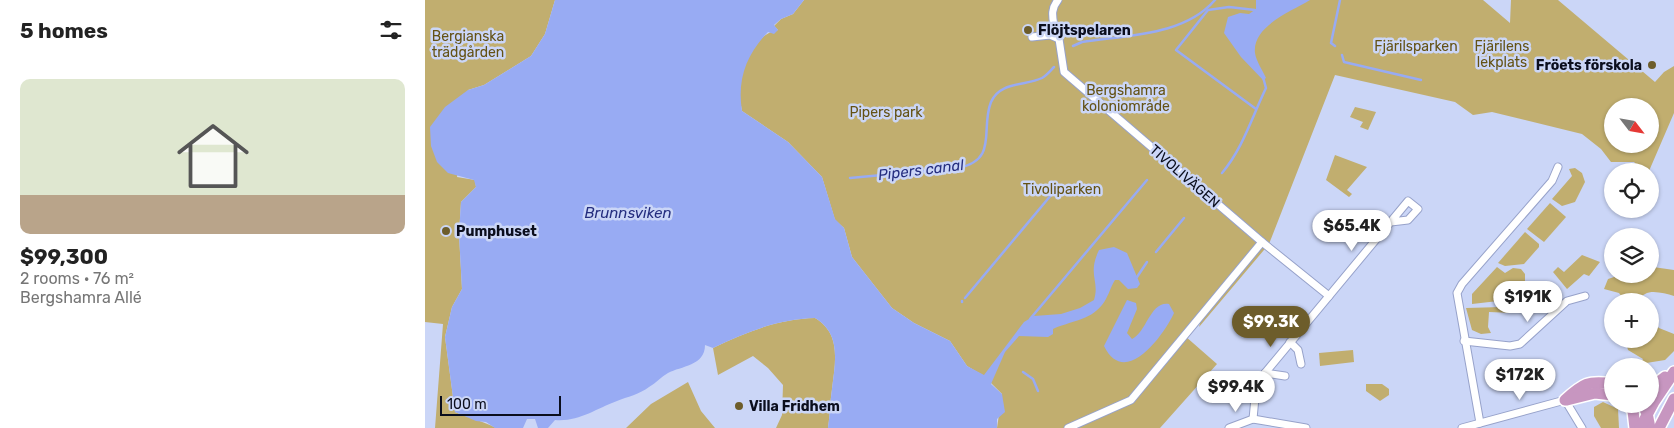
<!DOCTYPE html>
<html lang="en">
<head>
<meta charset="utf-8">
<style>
	:root { --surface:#fff; --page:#f6f6f6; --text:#222; --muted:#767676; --accent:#6d5d2b }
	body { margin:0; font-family:Rubik,sans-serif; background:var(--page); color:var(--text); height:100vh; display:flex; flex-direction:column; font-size:19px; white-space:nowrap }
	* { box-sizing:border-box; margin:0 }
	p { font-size:16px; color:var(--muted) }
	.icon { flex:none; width:28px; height:28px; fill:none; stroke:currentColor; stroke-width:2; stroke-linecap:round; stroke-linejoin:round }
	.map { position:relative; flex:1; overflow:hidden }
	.side { display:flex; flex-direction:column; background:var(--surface); width:425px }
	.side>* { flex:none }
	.needle { width:32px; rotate:121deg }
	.tools { position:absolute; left:1179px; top:98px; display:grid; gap:10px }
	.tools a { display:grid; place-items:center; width:55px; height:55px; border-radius:50%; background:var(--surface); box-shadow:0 1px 4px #0004; font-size:25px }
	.scale { position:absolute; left:15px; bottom:12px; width:121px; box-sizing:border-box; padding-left:5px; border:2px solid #0b0e1d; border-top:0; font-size:14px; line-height:18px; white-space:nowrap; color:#0b0e1d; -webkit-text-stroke:4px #cbd6f7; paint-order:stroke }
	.price { position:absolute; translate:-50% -42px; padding:0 11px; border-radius:18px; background:#fff; color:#222; font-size:16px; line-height:32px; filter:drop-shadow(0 1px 2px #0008) }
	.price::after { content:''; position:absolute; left:50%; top:30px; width:15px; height:11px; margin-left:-8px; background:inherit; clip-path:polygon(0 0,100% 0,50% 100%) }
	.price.on { background:var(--accent); color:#fff }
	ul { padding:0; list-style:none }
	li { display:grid; align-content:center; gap:10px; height:265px; padding:0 20px }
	li span { display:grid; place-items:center; height:155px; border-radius:10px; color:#555 }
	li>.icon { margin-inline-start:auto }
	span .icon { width:90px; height:90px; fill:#fffc; stroke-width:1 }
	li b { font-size:21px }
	h2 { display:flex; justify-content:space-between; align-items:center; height:60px; padding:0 20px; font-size:21px }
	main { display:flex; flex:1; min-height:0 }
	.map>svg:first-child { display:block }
	.green { fill:#c1ae6f; fill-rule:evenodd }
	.water { fill:#98abf3 }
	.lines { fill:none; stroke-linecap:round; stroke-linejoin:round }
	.stream { stroke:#98abf3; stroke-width:2.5 }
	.minor-casing { stroke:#97a2ca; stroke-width:9 }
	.trunk-casing { stroke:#fff; stroke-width:14 }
	.minor { stroke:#fff; stroke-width:7 }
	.trunk { stroke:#c796c0; stroke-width:11 }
	.poi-dot { fill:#6d5d2b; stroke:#cbd6f7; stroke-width:2 }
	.labels { text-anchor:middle; stroke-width:5; stroke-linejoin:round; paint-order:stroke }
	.poi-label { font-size:14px; font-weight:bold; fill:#0b0e1d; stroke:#cbd6f7; text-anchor:start }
	.park-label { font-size:14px; fill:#645214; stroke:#cbd6f7 }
	.street-label { font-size:14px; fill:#0b0e1d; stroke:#cbd6f7 }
	.water-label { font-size:15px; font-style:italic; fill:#252e7f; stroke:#cbd6f7 }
</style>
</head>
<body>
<main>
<section class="side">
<h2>5 homes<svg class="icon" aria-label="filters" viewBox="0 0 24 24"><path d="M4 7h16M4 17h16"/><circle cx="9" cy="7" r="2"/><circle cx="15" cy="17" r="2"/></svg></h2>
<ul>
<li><span style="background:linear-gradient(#dfe7d0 75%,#b9a48a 0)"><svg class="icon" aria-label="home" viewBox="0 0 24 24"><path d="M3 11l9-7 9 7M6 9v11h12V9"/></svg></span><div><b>$99,300</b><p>2 rooms · 76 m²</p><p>Bergshamra Allé</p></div></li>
</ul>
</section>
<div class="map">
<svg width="1249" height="428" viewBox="0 0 1249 428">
	<rect width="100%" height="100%" fill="#cbd6f7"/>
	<!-- green -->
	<g class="green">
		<path d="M0 0H130L120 34 106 56 59 85 43 90 32 177 50 180 51 187 36 202 34 234 37 289 27 307 20 337 30 412C44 418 58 421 71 428H10L18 324 0 322Z"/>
		<path d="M379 0H1058L1085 23 1086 0H1133L1230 82 1239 72 1249 66V113L1224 171H1218L1209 162H1186L1176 149 1157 134 1067 112 1048 115 1030 102 910 75 844 244 774 327 777 316 760 336 792 364 735 428H572L577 394 559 376 542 366 525 341 489 323 467 308 427 257 419 228 410 220 397 177 363 142 317 111C316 105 314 98 314 92 316 69 328 34 353 30L349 26 356 19 368 14ZM1188 106H1225V144H1188Z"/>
		<path d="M930 107 951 112 943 130 935 127 938 122 925 117Z"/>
		<path d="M910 155 942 167 922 190 927 194 924 197 901 180Z"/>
		<path d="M1150 168 1157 173 1160 182 1150 202 1137 206 1127 199 1147 176 1144 169Z"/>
		<path d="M1125 203 1141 217 1119 242 1102 229Z"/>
		<path d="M1100 232 1114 244V247L1099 264 1080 266 1073 263Z"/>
		<path d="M1157 255 1175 262 1164 276 1159 274 1142 289 1128 272 1133 267 1139 272Z"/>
		<path d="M1072 267 1080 273 1088 268 1096 269 1100 274V284L1090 293 1083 289 1077 296 1082 300 1047 304V294Z"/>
		<path d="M1228 267 1249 270V296C1237 293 1220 287 1214 301H1200L1194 293 1179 289 1183 279 1198 274H1225V268Z"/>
		<path d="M1085 303 1091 310 1088 313 1064 312 1063 327 1066 333 1056 334 1047 330 1041 308 1077 307Z"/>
		<path d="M390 318C417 334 410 363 407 389 405 402 405 415 403 428H351L357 415 358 385 343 368 328 356 293 375 288 348C321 332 353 319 390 318Z"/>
		<path d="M1225 320 1234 328 1249 334V351L1240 360 1215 364 1218 359 1203 350 1200 339H1225Z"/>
		<path d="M928 350 929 362 895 366 894 353Z"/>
		<path d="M263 382 276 411 290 428H201L226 404Z"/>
		<path d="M941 384H957L964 389V395L955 401 941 391Z"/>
		<path d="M1178 402 1193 409 1194 428H1176L1169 416V407Z"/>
	</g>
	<!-- water -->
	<g class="water">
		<path d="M130 0H379L368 14 356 19 349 25 353 30 349 34 343 32C321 55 312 80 317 111L363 142 397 177 410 219 419 228 427 257 467 308 489 323 525 341 542 366 559 375 599 322 609 316 636 314 655 308 669 300C675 280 662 275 674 250L689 247 702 253 715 284 712 288 703 289 694 280H690C685 288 683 298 677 305 664 321 645 321 628 329V334L623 337 594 336 580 352 566 384 577 394 580 412 572 419V428H403C405 415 405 402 407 389 410 363 417 334 390 318 353 319 321 332 288 348L280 345C280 366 256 366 243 373 236 377 231 383 224 387 215 394 202 397 192 401 170 409 154 422 130 420L123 428H113L110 419H102L98 428H70L61 422 51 421 30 412 20 337 27 307 37 289 34 234 36 202 51 187 49 180 23 173 12 162 6 146 5 127 20 107 43 90 59 85 106 56 120 34Z"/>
		<path d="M831 0H885C867 11 827 26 830 53 831 61 838 71 841 78L838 80 816 57 799 33 803 17 815 13 824 14 831 9Z"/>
		<path d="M702 300 711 303 712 309 702 333 707 339C722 332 725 301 744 304L749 313C739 335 700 389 679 346Z"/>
	</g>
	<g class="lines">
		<!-- stream -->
		<g class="stream">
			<path d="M830 10 804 7 783 10 751 50 831 109"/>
			<path d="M648 46 657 42C702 35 759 36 790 0"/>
			<path d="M910 46 906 43 915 0"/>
			<path d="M917 55 919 62 996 80"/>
			<path d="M797 173C818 148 827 117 841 88L838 77"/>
			<path d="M425 178 533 168C574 160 555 129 566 102 575 81 601 86 617 78 622 75 625 71 629 67"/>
			<path d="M731 252 759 218"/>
			<path d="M712 277 722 262"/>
			<path d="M540 298 632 188"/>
			<path d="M537 302V301"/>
			<path d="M605 319 722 180"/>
			<path d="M598 372 608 379 613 391"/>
		</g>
		<defs>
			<g id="minor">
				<path d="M630 36C630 22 623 12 633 0"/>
				<path d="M607 37 625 35 634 39 639 72 837 242 904 296"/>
				<path d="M1039 341 1085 346 1095 344 1142 301 1160 296"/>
				<path d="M865 342 873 350 876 364"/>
				<path d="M840 373 860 376"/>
				<path d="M828 419 830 398 840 373 983 201 993 209 983 220 966 222"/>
				<path d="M1055 423 1032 293 1037 284 1127 181 1133 167"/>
				<path d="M643 428 706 400 837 242"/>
				<path d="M804 428 828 419 881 428"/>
				<path d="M1037 428 1140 400 1157 428"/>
			</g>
			<g id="trunk">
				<path d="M1225 389 1240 377"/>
				<path d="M1140 400C1158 384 1163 380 1188 384"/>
				<path d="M1142 400 1170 393 1188 395"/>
				<path d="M1203 404 1208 411 1210 428"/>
				<path d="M1217 404 1222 413 1225 428"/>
				<path d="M1215 428 1229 402 1249 372"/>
				<path d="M1234 428 1249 399"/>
			</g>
		</defs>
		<!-- minor casing -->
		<use href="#minor" class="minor-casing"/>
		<!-- trunk casing -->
		<use href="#trunk" class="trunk-casing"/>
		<!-- minor -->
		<use href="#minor" class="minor"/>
		<!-- trunk -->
		<use href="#trunk" class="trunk"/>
	</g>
	<!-- markers -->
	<g class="poi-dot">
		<circle cx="603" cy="30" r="5"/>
		<circle cx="1227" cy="65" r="5"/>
		<circle cx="21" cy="231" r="5"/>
		<circle cx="314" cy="406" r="5"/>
	</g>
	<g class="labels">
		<!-- poi labels -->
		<g class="poi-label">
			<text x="613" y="35">Flöjtspelaren</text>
			<text x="1217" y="70" text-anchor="end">Fröets förskola</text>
			<text x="31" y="236">Pumphuset</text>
			<text x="324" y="411">Villa Fridhem</text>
		</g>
		<!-- park labels -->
		<g class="park-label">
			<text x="43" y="41">Bergianska<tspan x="43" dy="16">trädgården</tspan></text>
			<text x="991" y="51">Fjärilsparken</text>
			<text x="1077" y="51">Fjärilens<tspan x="1077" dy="16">lekplats</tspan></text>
			<text x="701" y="95">Bergshamra<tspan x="701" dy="16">koloniområde</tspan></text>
			<text x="461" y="117">Pipers park</text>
			<text x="637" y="194">Tivoliparken</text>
		</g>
		<!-- street labels -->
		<g class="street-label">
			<text transform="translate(760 176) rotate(41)" y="5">TIVOLIVÄGEN</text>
		</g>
		<!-- water labels -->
		<g class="water-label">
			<text transform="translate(496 170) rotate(-7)" y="5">Pipers canal</text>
			<text x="203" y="218">Brunnsviken</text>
		</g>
	</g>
</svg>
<div class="tools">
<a><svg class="needle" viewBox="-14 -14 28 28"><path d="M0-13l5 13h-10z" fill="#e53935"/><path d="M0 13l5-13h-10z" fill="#767676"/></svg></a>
<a><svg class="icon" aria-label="locate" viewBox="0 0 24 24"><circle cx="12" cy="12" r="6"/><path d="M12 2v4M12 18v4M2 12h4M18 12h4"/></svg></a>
<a><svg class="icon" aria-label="layers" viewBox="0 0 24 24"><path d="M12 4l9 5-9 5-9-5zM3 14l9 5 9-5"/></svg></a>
<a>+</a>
<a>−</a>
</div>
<div class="scale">100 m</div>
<b class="price" style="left:927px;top:252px">$65.4K</b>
<b class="price" style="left:1103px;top:323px">$191K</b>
<b class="price on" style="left:846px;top:348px">$99.3K</b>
<b class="price" style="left:1095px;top:401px">$172K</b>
<b class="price" style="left:811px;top:413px">$99.4K</b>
</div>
</main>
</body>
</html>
